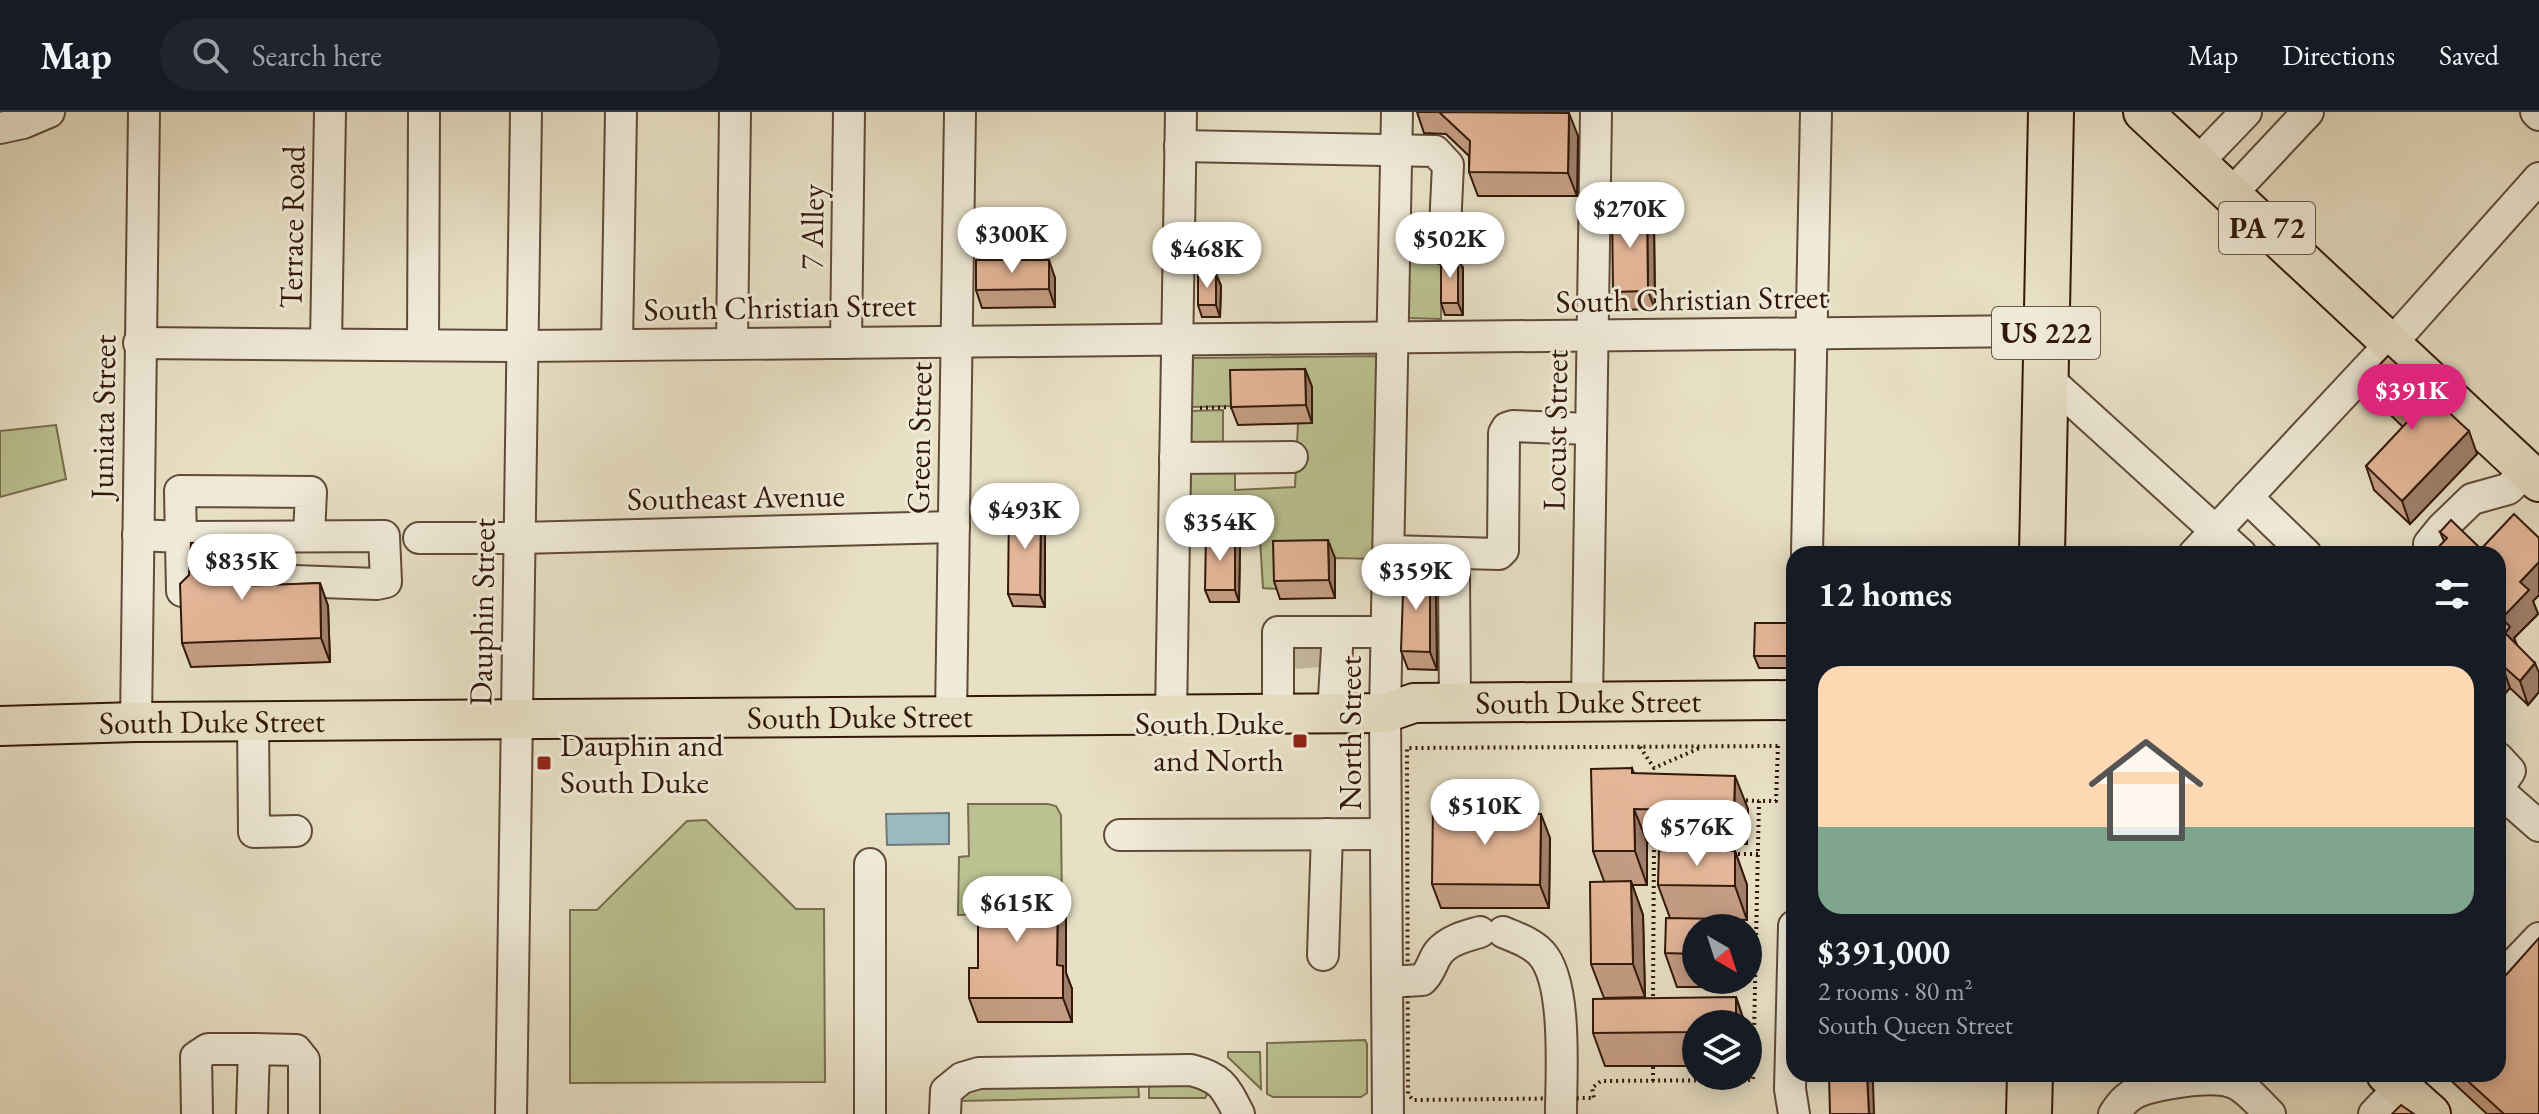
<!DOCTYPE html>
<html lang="en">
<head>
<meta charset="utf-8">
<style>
	:root { --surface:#171b24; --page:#20242c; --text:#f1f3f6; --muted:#9ea1a6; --line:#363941; --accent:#db2777 }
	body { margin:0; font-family:"EB Garamond",serif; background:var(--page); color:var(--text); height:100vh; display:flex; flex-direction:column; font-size:30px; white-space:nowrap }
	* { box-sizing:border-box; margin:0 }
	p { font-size:26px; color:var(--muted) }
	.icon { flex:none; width:44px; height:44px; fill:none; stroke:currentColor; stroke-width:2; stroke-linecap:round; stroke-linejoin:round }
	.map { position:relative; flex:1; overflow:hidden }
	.drawer { position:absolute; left:1786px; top:434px; width:720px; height:536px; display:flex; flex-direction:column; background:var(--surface); border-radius:24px; box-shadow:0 4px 20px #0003 }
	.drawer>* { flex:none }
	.needle { width:52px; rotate:141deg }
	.tools { position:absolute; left:1682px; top:802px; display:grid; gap:16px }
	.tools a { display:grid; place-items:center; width:80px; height:80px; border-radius:50%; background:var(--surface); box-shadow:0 4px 20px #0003; font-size:40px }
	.price { position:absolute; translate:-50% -68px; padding:0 18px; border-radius:28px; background:#fff; color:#222; font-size:26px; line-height:52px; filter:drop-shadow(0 2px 4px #0008) }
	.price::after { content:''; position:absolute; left:50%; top:48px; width:24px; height:18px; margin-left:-12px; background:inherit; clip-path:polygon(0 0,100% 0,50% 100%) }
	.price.active { background:var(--accent); color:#fff }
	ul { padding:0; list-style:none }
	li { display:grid; align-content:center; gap:16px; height:424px; padding:0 32px }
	li span { display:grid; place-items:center; height:248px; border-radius:24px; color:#555 }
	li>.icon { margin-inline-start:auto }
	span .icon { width:144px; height:144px; fill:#fffc; stroke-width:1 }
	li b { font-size:34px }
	h2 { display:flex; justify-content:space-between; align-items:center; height:96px; padding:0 32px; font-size:34px }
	header { display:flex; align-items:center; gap:48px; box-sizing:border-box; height:112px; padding:0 40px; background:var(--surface); border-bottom:2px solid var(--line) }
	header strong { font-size:38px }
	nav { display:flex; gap:44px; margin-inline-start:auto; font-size:28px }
	.search { width:560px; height:72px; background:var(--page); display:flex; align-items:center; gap:20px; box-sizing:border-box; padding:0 28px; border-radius:44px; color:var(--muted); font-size:30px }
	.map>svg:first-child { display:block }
	.green { fill:#bbc191; stroke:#776c4d; stroke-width:2 }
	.water { fill:#9bbabe; stroke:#717976; stroke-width:2 }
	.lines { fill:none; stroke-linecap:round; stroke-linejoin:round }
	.minor-tunnel { stroke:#c4b89f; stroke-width:30; stroke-dasharray:30 15; stroke-linecap:butt }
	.minor-casing { stroke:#604a38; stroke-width:34 }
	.major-casing { stroke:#331809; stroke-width:42 }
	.highway-casing { stroke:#331809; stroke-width:48 }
	.path { stroke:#331809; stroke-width:4; stroke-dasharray:2 4; stroke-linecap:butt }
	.minor { stroke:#f0ebd9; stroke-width:30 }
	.major { stroke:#e8e0c5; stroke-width:38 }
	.highway { stroke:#e8e0c5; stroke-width:44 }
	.wall { fill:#c59d84; stroke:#331809; stroke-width:2 }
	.shaded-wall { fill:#a0806c; stroke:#331809; stroke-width:2 }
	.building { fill:#e5b79a; stroke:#331809; stroke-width:2 }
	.poi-dot { fill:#8f2418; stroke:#f0ebd9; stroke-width:3 }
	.labels { text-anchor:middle; stroke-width:6; stroke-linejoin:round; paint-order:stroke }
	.shield { fill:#f0ebd9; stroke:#6c5747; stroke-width:2 }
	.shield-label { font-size:30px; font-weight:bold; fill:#331809 }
	.street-label { font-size:32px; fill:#331809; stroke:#f0ebd9 }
	.poi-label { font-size:32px; fill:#331809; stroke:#f0ebd9; text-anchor:end }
</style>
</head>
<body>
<header>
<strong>Map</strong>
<div class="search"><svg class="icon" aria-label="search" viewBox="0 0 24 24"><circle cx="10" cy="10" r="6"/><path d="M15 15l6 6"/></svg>Search here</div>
<nav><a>Map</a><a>Directions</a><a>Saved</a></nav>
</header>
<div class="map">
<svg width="2539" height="1002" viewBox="0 0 2539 1002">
	<rect width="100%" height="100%" fill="#e8e0c5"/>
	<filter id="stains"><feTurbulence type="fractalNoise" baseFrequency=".0025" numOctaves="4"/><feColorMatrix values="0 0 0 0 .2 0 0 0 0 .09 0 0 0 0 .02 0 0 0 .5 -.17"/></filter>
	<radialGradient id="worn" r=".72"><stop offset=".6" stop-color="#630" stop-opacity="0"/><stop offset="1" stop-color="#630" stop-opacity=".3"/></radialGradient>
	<!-- green -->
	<g class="green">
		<path d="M1409 148H1442L1441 207 1408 206Z"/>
		<path d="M1379 244 1376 447 1335 446 1277 477 1263 476 1260 428 1188 420 1190 356 1235 357V378L1295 375 1298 311H1312L1231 277V294L1191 295 1193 246Z"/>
		<path d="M1223 298V338L1191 339 1190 299Z"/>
		<path d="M56 313 66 367 0 385V319Z"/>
		<path d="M968 692H1048L1056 694 1061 703 1062 799 958 803 959 745 969 744Z"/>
		<path d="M706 708 796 797H824L825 970 570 971V798H597L687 709Z"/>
		<path d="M1365 928 1367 932V981L1361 985H1273L1267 982V931Z"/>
		<path d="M1228 940H1260L1261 977 1228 945Z"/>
		<path d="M1149 969H1195L1212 982 1208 981 1205 986H1149Z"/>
		<path d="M1138 970 1139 985 958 989V976Z"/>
	</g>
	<!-- water -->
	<path class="water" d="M949 701V732L887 733 886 702Z"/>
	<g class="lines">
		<!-- minor-tunnel -->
		<path class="minor-tunnel" d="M1294 542 1320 540"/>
		<defs>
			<g id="minor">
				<path d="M2536 0 2539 3"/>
				<path d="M0 16 23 11 49 0"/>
				<path d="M1180 34 1435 39 1448 53 1444 137"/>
				<path d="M2197 51 2246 0"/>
				<path d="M2231 82 2308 0"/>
				<path d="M139 231 523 234 2046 219"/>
				<path d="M326 231 330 0"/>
				<path d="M732 231 735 0"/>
				<path d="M846 231 849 0"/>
				<path d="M423 233 424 0"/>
				<path d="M617 233 621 0"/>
				<path d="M2046 265 2241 442"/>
				<path d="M1175 346 1292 345"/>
				<path d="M2247 385 2306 442"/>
				<path d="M138 423 180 425 384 424 386 470 377 472 266 468 265 425"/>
				<path d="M419 426H520L954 415"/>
				<path d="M2429 432 2442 416 2472 387 2508 377 2527 359"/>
				<path d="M1389 439 1499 442 1503 438 1504 321 1507 316 1513 314 1591 317"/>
				<path d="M1807 442 1816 0"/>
				<path d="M2194 442 2407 214 2539 66"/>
				<path d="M1434 466 1454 463 1455 591"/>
				<path d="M182 479 180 379 311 380 309 423"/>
				<path d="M1587 590 1596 0"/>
				<path d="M1278 602V520H1387"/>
				<path d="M1333 602 1338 520"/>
				<path d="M1171 603 1181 0"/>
				<path d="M951 604 960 0"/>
				<path d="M136 610 144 0"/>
				<path d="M253 610 254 720 296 719"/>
				<path d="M2498 646 2510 659 2498 676"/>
				<path d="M2498 678 2539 714"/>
				<path d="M1120 723 1386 722"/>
				<path d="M1794 814 1790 977 1794 1002"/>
				<path d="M1503 820C1517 826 1530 830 1541 841 1568 870 1561 963 1561 1002"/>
				<path d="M1323 843 1327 722"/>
				<path d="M2498 869 2539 826"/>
				<path d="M1387 870 1422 868C1431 860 1432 849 1439 840 1449 828 1466 824 1480 820"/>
				<path d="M197 1002 196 945 208 937H254"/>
				<path d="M252 1002 254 937 296 938 304 948V1002"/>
				<path d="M511 1002 526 0"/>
				<path d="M870 1002V752"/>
				<path d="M945 1002 946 979 962 966 979 961 1191 958C1222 966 1225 975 1239 1002"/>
				<path d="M1388 1002 1385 601 1397 0"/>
				<path d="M2114 1002C2120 993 2126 985 2137 980 2156 972 2211 963 2231 970 2246 974 2259 992 2270 1002"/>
				<path d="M2374 1002 2412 962"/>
			</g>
			<g id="major">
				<path d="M2143 0 2539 370"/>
				<path id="s1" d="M0 614 136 610 1385 601 1414 591 1794 588"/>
				<path d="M2386 962 2431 1002"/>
			</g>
			<g id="highway">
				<path d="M2042 442 2051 0"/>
				<path d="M2029 1002 2030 962"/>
			</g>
		</defs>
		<!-- minor casing -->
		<use href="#minor" class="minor-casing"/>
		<!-- major casing -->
		<use href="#major" class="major-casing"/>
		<!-- highway casing -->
		<use href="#highway" class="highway-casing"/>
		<!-- path -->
		<g class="path">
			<path d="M1200 296 1235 295"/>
			<path d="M1778 634 1776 689H1759L1753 968 1601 969 1592 976 1594 986 1413 988 1408 982 1407 636Z"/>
			<path d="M1640 635 1654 656 1702 635"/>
			<path d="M1740 688 1759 689"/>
			<path d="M1732 742H1758"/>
			<path d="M1748 828H1756"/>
			<path d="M1653 890 1654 727"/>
			<path d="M1653 969V951"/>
		</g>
		<!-- minor -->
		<use href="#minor" class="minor"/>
		<!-- major -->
		<use href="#major" class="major"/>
		<!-- highway -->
		<use href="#highway" class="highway"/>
	</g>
	<!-- wall -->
	<g class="wall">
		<path d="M1417 0H1500L1578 24 1577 84H1478L1469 60V44L1446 22 1424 21Z"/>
		<path d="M1647 96 1654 114 1655 197 1620 198 1613 180Z"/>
		<path d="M1463 157V203H1445L1441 191Z"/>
		<path d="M1216 162 1221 174 1220 205H1202L1198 193Z"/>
		<path d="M1055 166V195L982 196 976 178Z"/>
		<path d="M1305 257 1312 275V311L1238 313 1231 295Z"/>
		<path d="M2367 266 2477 342 2410 412 2374 378 2366 354 2403 315 2376 289Z"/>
		<path d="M1041 394 1045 406V495L1013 494 1008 482Z"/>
		<path d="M2440 420 2481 437 2539 426V483L2533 489 2538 502 2514 526 2517 533 2539 561V580L2528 593 2510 576Z"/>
		<path d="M1235 423 1240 435 1239 490H1210L1205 478Z"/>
		<path d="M236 429 245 453 246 474 320 471 328 494 330 550 191 555 182 531Z"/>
		<path d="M1335 446V486L1280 487 1274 469Z"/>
		<path d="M1414 460 1420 464 1430 466 1436 484 1437 558 1408 557 1401 539Z"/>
		<path d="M1791 523V556H1759L1754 544Z"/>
		<path d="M1632 656 1634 661 1748 697 1747 732 1647 730V773H1632L1643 803 1645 885 1604 886 1591 852 1604 769 1593 739Z"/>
		<path d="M1477 691 1481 701 1550 726 1549 796H1441L1432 772Z"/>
		<path d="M1735 739 1747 773V808L1723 807 1696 816V868H1734V875H1677L1665 841 1670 806 1658 773Z"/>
		<path d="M1066 799V861L1072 877V910H978L969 886 978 856Z"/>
		<path d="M1736 885 1745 912H1696V954H1605L1593 921Z"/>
		<path d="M2445 962H2498L2539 1002H2487L2446 964Z"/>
	</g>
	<!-- shaded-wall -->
	<g class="shaded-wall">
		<path d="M1569 1 1578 24 1577 84 1568 61Z"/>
		<path d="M1647 96 1654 114 1655 197 1648 179Z"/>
		<path d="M1458 145 1463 157V203L1458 191Z"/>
		<path d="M1049 148 1055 166V195L1049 177Z"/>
		<path d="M1216 162 1221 174 1220 205 1216 193Z"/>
		<path d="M1305 257 1312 275V311L1306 293Z"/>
		<path d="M2469 319 2477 342 2410 412 2402 389Z"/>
		<path d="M1041 394 1045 406V495L1040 483Z"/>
		<path d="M1235 423 1240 435 1239 490 1235 478Z"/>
		<path d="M1328 428 1335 446V486L1329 468Z"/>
		<path d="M236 429 245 453 246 498 238 474Z"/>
		<path d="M2539 450V483L2533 489 2538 502 2514 526 2519 539 2505 521 2502 506 2520 470Z"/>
		<path d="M1430 466 1436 484 1437 558 1430 540Z"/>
		<path d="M320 471 328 494 330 550 321 526Z"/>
		<path d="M1787 511 1791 523V556L1787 544Z"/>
		<path d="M2535 551 2539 561V580L2528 593 2520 569Z"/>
		<path d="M2502 553 2510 576 2498 590V557Z"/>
		<path d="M1735 664 1748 697 1747 732 1734 699Z"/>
		<path d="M1634 697 1647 730V773L1635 739Z"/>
		<path d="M1541 702 1550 726 1549 796 1540 773Z"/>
		<path d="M1735 739 1747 773V808L1735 774Z"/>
		<path d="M1631 769 1643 803 1645 885 1633 852Z"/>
		<path d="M1058 775 1066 799V861L1072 877V910L1063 886 1057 853Z"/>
		<path d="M1736 885 1745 912H1736Z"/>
		<path d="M1867 962H1869L1873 971 1874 1002H1869Z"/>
	</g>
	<!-- building -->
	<g class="building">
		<path d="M1439 0 1569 1 1568 61 1469 60 1470 29Z"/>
		<path d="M1647 96 1648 179 1613 180 1612 97Z"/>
		<rect x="1441" y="145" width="17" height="46"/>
		<path d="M976 148H1049V177L976 178Z"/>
		<rect x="1198" y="162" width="18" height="31"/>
		<path d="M2388 244 2469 319 2402 389 2366 354 2410 307 2367 266Z"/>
		<path d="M1305 257 1306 293 1231 295 1230 258Z"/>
		<path d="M1041 394 1040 483 1008 482 1009 395Z"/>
		<path d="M2514 402 2539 426V450L2520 470 2529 478 2502 506 2510 515 2505 521 2535 551 2520 569 2502 553 2498 557V442H2432L2447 426 2440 420 2451 408 2481 437Z"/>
		<path d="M1206 423H1235V478H1205Z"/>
		<path d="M1328 428 1329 468 1274 469 1273 429Z"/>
		<path d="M236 429 238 474 320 471 321 526 182 531 180 472 189 463 191 431Z"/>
		<path d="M1404 453H1410L1414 460 1420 464 1430 466V540L1401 539Z"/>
		<path d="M1755 511H1787V544H1754Z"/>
		<path d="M1632 656V661L1735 664 1734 699 1634 697 1635 739H1593L1591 657Z"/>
		<path d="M1433 691H1477V701L1541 702 1540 773 1432 772Z"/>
		<path d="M1659 738 1735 739V774L1658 773Z"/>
		<path d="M1631 769 1633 852H1591L1590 770Z"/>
		<path d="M978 775H1058L1057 853 1063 854V886H969V856H978Z"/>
		<path d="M1666 806 1723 807 1722 816H1696V842L1665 841Z"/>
		<path d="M2539 826V1002H2504L2460 962H2498V872Z"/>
		<path d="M1736 885V912H1696V920L1593 921V887Z"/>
		<path d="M1829 962H1867L1869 1002H1830Z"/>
		<path d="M2401 993 2414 1002H2392Z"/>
	</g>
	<!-- markers -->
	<g class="poi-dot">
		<rect x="1292" y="621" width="16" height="16" rx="4"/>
		<rect x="536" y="643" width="16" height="16" rx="4"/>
	</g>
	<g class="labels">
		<!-- shield labels -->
		<g class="shield">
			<rect x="2219" y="90" width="96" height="52" rx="6"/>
			<rect x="1992" y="195" width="108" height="52" rx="6"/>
		</g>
		<g class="shield-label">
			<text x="2267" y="126">PA 72</text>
			<text x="2046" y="231">US 222</text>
		</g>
		<!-- street labels -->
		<g class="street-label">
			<text transform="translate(292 115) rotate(-89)" y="11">Terrace Road</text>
			<text transform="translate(812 115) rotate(-89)" y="11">7 Alley</text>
			<text transform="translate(1692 187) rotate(-1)" y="11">South Christian Street</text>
			<text transform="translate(780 195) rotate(-1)" y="11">South Christian Street</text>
			<text transform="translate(103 305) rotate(-89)" y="11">Juniata Street</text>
			<text transform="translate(1555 318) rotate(-89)" y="11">Locust Street</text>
			<text transform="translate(919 326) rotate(-89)" y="11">Green Street</text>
			<text transform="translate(736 385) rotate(-1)" y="11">Southeast Avenue</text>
			<text transform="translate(482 500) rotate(-89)" y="11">Dauphin Street</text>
			<text dy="11" stroke="none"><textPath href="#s1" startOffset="1590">South Duke Street</textPath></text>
			<text dy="11" stroke="none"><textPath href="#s1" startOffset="860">South Duke Street</textPath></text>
			<text dy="11" stroke="none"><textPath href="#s1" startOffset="212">South Duke Street</textPath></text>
			<text transform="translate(1350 621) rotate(-90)" y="11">North Street</text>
		</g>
		<!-- poi labels -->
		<g class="poi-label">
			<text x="1284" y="622">South Duke<tspan x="1284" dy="37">and North</tspan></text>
			<text x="560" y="644" text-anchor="start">Dauphin and<tspan x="560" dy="37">South Duke</tspan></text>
		</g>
	</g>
	<rect width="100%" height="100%" filter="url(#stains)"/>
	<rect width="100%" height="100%" fill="url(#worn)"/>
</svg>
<div class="tools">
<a><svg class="needle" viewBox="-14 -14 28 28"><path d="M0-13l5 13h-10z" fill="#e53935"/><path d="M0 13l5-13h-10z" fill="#9ea1a6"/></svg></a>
<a><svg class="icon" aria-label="layers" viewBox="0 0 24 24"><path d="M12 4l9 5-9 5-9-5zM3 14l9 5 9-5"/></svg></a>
</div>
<b class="price" style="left:1630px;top:138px">$270K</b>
<b class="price" style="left:1012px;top:163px">$300K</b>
<b class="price" style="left:1450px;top:168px">$502K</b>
<b class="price" style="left:1207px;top:178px">$468K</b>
<b class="price active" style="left:2412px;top:320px">$391K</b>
<b class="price" style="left:1025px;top:439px">$493K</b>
<b class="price" style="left:1220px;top:451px">$354K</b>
<b class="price" style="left:242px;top:490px">$835K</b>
<b class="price" style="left:1416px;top:500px">$359K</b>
<b class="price" style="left:1485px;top:735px">$510K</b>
<b class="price" style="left:1697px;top:756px">$576K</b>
<b class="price" style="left:1017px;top:832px">$615K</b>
<section class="drawer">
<h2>12 homes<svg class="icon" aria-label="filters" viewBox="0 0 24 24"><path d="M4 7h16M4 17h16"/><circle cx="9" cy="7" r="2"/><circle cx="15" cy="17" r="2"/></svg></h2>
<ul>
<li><span style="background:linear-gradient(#ffd9b3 65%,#7fa58c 0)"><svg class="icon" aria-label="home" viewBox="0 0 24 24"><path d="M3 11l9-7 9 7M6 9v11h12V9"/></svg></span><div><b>$391,000</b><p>2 rooms · 80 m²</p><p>South Queen Street</p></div></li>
</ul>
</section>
</div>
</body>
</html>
